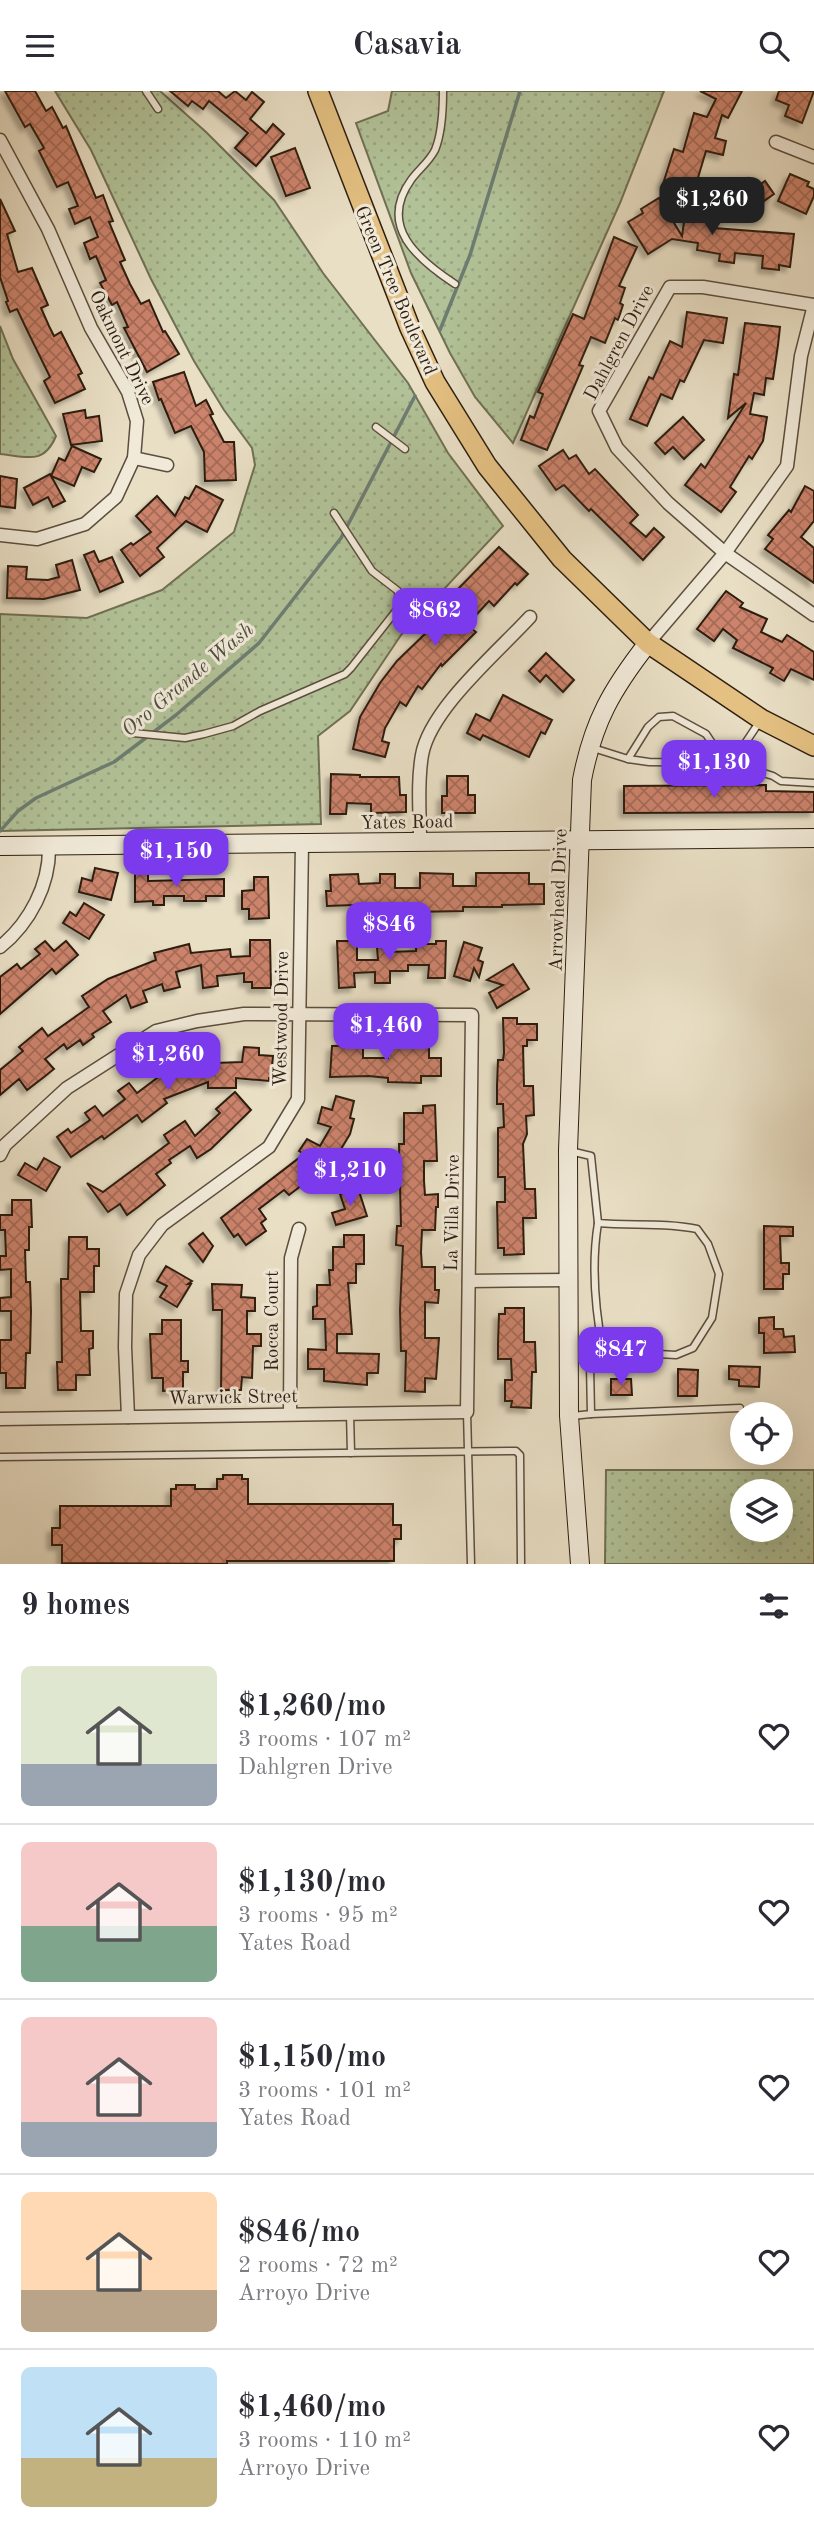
<!DOCTYPE html>
<html lang="en">
<head>
<meta charset="utf-8">
<style>
	:root { --surface:#fff; --page:#f7f7f7; --text:#2b2b33; --muted:#7c7c81; --line:#e1e1e2; --accent:#7c3aed }
	body { margin:0; font-family:"Old Standard TT",serif; background:var(--page); color:var(--text); height:100vh; display:flex; flex-direction:column; font-size:26px; white-space:nowrap }
	* { box-sizing:border-box; margin:0 }
	p { font-size:23px; color:var(--muted) }
	.icon { flex:none; width:38px; height:38px; fill:none; stroke:currentColor; stroke-width:2; stroke-linecap:round; stroke-linejoin:round }
	.map { position:relative; height:1473px; overflow:hidden }
	.panel { display:flex; flex-direction:column; background:var(--surface); flex:1 }
	.panel>* { flex:none }
	.fabs { position:absolute; left:730px; top:1311px; display:grid; gap:14px }
	.fabs a { display:grid; place-items:center; width:63px; height:63px; border-radius:50%; background:var(--surface); box-shadow:0 7px 28px #0002; font-size:35px }
	.price { position:absolute; translate:-50% -60px; padding:0 16px; border-radius:14px; background:var(--accent); color:#fff; font-size:23px; line-height:46px; filter:drop-shadow(0 2px 4px #0008) }
	.price::after { content:''; position:absolute; left:50%; top:42px; width:21px; height:16px; margin-left:-10px; background:inherit; clip-path:polygon(0 0,100% 0,50% 100%) }
	.price.selected { background:#222; color:#fff }
	ul { padding:0; list-style:none }
	li { display:flex; align-items:center; gap:21px; height:175px; padding:0 21px }
	li+li { border-top:2px solid var(--line) }
	li span { display:grid; place-items:center; flex:none; width:196px; height:140px; border-radius:10px; color:#555 }
	li>.icon { margin-inline-start:auto }
	span .icon { width:84px; height:84px; fill:#fffc; stroke-width:1 }
	li b { font-size:30px }
	h2 { display:flex; justify-content:space-between; align-items:center; height:84px; padding:0 21px; font-size:30px }
	header { display:flex; justify-content:space-between; align-items:center; height:91px; padding:0 21px; background:var(--surface); font-size:32px; font-weight:700 }
	.map>svg:first-child { display:block }
	.grass { fill:url(#grass-dots); stroke:#707054; stroke-width:2; fill-rule:evenodd }
	.lines { fill:none; stroke-linecap:round; stroke-linejoin:round }
	.stream { stroke:#6d7d72; stroke-width:3.5 }
	.building { fill:url(#building-cross-hatch); stroke:#2d1e11; stroke-width:2; filter:url(#shadow) }
	.lane-casing { stroke:#5c4e3e; stroke-width:9 }
	.street-casing { stroke:#5c4e3e; stroke-width:15 }
	.secondary-casing { stroke:#2d1e11; stroke-width:20 }
	.primary-casing { stroke:#2d1e11; stroke-width:22 }
	.lane { stroke:#f1ead9; stroke-width:6 }
	.street { stroke:#f1ead9; stroke-width:12 }
	.secondary { stroke:#f1ead9; stroke-width:18 }
	.primary { stroke:#e4c082; stroke-width:19 }
	.labels { text-anchor:middle; stroke-width:6; stroke-linejoin:round; paint-order:stroke }
	.street-label { font-size:19px; fill:#2d1e11; stroke:#f1ead9 }
	.water-label { font-size:21px; font-style:italic; fill:#4d4e42; stroke:#f1ead9 }
</style>
</head>
<body>
<header><svg class="icon" aria-label="menu" viewBox="0 0 24 24"><path d="M4 6h16M4 12h16M4 18h16"/></svg>Casavia<svg class="icon" aria-label="search" viewBox="0 0 24 24"><circle cx="10" cy="10" r="6"/><path d="M15 15l6 6"/></svg></header>
<div class="map">
<svg width="814" height="1473" viewBox="0 0 814 1473">
	<defs>
		<pattern id="grass-dots" width="8" height="8" patternUnits="userSpaceOnUse" patternTransform="scale(1.75)"><rect width="8" height="8" fill="#b2c298"/><path d="M2 2h.1M6 6h.1" fill="none" stroke="#99a682" stroke-width="1.8" stroke-linecap="round"/></pattern>
		<pattern id="building-cross-hatch" width="8" height="8" patternUnits="userSpaceOnUse" patternTransform="scale(1.75)"><rect width="8" height="8" fill="#cc836c"/><path d="M0 0l8 8M0 8l8-8" fill="none" stroke="#a66b57"/></pattern>
		<filter id="shadow"><feDropShadow dx="-4.5" dy="4.5" stdDeviation="2" flood-color="#0004"/></filter>
	</defs>
	<rect width="100%" height="100%" fill="#e9dfc5"/>
	<filter id="stains"><feTurbulence type="fractalNoise" baseFrequency=".00286" numOctaves="4"/><feColorMatrix values="0 0 0 0 .2 0 0 0 0 .09 0 0 0 0 .02 0 0 0 .5 -.17"/></filter>
	<radialGradient id="worn" r=".72"><stop offset=".6" stop-color="#630" stop-opacity="0"/><stop offset="1" stop-color="#630" stop-opacity=".3"/></radialGradient>
	<!-- grass -->
	<g class="grass">
		<path d="M55 0H160L206 41 274 109 323 182 408 292 448 362 503 435 401 544 350 620 318 645 321 733 0 740V523L87 527 162 499 234 441 255 374 252 357 224 319 194 270 151 188 91 59Z"/>
		<path d="M392 0H664L620 112 513 352 475 306 450 262 411 182 356 32 388 20Z"/>
		<path d="M0 235 13 268 56 345C44 374 27 366 0 363Z"/>
		<path d="M606 1379H814V1473H605ZM742 1400H780V1438H742Z"/>
	</g>
	<g class="lines">
		<!-- stream -->
		<g class="stream">
			<path d="M440 239 470 164 520 0"/>
			<path d="M0 740 18 720 36 707 114 671 176 624 259 552 341 447 415 305"/>
		</g>
	</g>
	<!-- building -->
	<g class="building">
		<path d="M5 0H35L46 20 52 16 63 37 66 35 96 107 103 104 109 120 113 130 109 131 125 169 120 171 130 193 141 213 149 209 163 241 165 240 179 263 147 281 124 237 128 236 117 211 112 214 100 192 106 189 96 165 90 168 84 152 98 146 90 126 75 133 69 118 78 115 68 91 57 96 39 60 44 57 30 33 25 36Z"/>
		<path d="M170 0H218L226 7 235 0 246 9 252 1 264 11 250 28 266 42 273 33 284 43 256 75 235 57 248 42 209 10 203 18 192 10 188 15Z"/>
		<path d="M700 0H742L728 27 722 24 715 47 726 50 723 64 706 60 697 90 704 92 700 105 663 93 674 58 683 61 694 22 707 26 716 8Z"/>
		<path d="M779 0H814L802 32 785 25 789 14 776 9Z"/>
		<path d="M295 57 310 97 286 105 271 66Z"/>
		<path d="M790 83 809 91 807 95 814 98V105L806 123 778 110Z"/>
		<path d="M748 87 755 97 765 90 774 103 744 124 728 101Z"/>
		<path d="M659 107 682 145 685 124 703 127 704 121 716 123 714 137 794 143 790 176 779 174V179L762 177 763 165 735 162 734 172 719 170 720 163 697 159 698 152 672 148 648 163 628 131 643 122 641 118Z"/>
		<path d="M0 108 15 140 7 143 18 181 32 177 48 214 41 217 49 235 54 245 61 241 82 282 78 284 85 298 55 312 44 290 50 286 26 237 17 218 10 221 6 211 8 210 0 186Z"/>
		<path d="M614 146 637 156 619 195 625 197 620 212 623 214 618 229 615 227 605 252 591 246 579 274 583 275 547 359 521 349 530 325 534 327 543 303 538 301 573 223 584 228Z"/>
		<path d="M687 221 727 227 723 252 704 249 684 291 680 289 672 308 661 303 647 335 630 328 649 286 653 288 670 250 682 256Z"/>
		<path d="M745 232 780 236 778 254 773 288 766 287 764 304 754 302 750 323 767 326 763 350 752 368 749 365 730 396 736 401 721 421 685 394 701 373 705 377 746 312 728 327 734 283 738 284Z"/>
		<path d="M184 281 196 315 206 309 213 323 210 324 224 351H234L236 389 205 390 204 361 191 335 175 342 161 308 159 309 153 291Z"/>
		<path d="M85 319 86 327 99 325 102 350 71 354 63 323Z"/>
		<path d="M683 326 704 349 684 368 673 356 665 363 655 352Z"/>
		<path d="M72 355 101 368 94 381 82 376 74 395 51 385 59 367 65 370Z"/>
		<path d="M563 359 569 368 576 364 589 383 595 378 638 424 630 432 646 446 654 437 664 446 643 469 591 418 589 420 564 394 556 399 539 375Z"/>
		<path d="M50 383 65 410 53 416 48 406 33 414 24 397Z"/>
		<path d="M0 385 17 388 15 417 0 415Z"/>
		<path d="M196 395 223 409 207 441 186 430 157 457 164 466 140 485 121 459 131 452 133 454 151 441 136 425 157 405 175 425 185 406 189 408Z"/>
		<path d="M805 395 814 400V430L801 446 814 457V492L765 458 773 448 768 444 789 419 791 421Z"/>
		<path d="M499 456 528 483 517 494 515 492 494 515 489 510 467 534 476 541 442 575 441 573 422 598 418 595 406 615 400 611 385 637 382 650 389 652 385 666 353 658 360 626 380 592 397 570 429 539 427 536 461 503 457 499Z"/>
		<path d="M94 460 99 471 112 466 123 491 100 501 84 464Z"/>
		<path d="M72 469 80 499 44 508 7 507 8 475 27 476 26 488 48 489 59 486 56 474Z"/>
		<path d="M726 500 743 512 740 516 767 528 761 541 782 551 787 544 814 561V589L791 578 784 590 770 582 773 577 733 557 737 549 723 538 714 550 697 538Z"/>
		<path d="M546 562 574 589 563 601 546 584 540 591 529 580Z"/>
		<path d="M503 604 552 629 545 643 541 641 529 666 483 644 480 649 467 642 476 623 490 630Z"/>
		<path d="M331 683 360 684V686H399L400 704H406V721L371 722V713L347 712 346 723H330Z"/>
		<path d="M447 685H468V704H475V722H442V705H447Z"/>
		<path d="M766 694V700L814 701V721L624 722V695Z"/>
		<path d="M95 777 118 782 111 809 79 801 82 787 92 790Z"/>
		<path d="M420 782 453 783V795H476V782H529V793H544V813L502 814V816H463V820L412 821V825H400L401 817H381V813L327 815 326 800H331L330 784 358 783 359 793 380 792V783H395V797H420Z"/>
		<path d="M135 783H148V790L224 788V805H206V810H184V805H164V814H153V810L135 811Z"/>
		<path d="M254 786H268L269 827 249 828V818H242V800L254 799Z"/>
		<path d="M84 812 104 824 89 848 63 832 70 821 76 825Z"/>
		<path d="M250 849H270L271 897H252V891H244V882L217 885 218 895 203 897 201 874 176 881 180 896 164 900 162 893 143 900 147 911 131 917 126 904 103 920 111 931 92 943 94 946 83 954 80 949 67 958 64 953 45 968 54 978 44 986 27 999 19 988 0 1004V979L23 960 19 956 42 937 48 945 89 916 82 905 108 888 156 869 154 862 189 853 191 862 230 858 231 866 250 865Z"/>
		<path d="M45 850 54 860 66 850 78 864 56 883 52 878 0 923V886L17 873 21 878 40 863 35 858Z"/>
		<path d="M337 850H357V869H378L377 856 389 855V861L416 860V853H436V850H446L445 887H428L429 874H408V880H390V892H375V881L354 882 355 896 339 897Z"/>
		<path d="M464 851 482 857 478 869 483 871 479 886 474 877 470 890 454 885Z"/>
		<path d="M513 873 529 898 497 917 489 902 503 894 487 889Z"/>
		<path d="M503 927H517V933H537V949H527V955H523L524 995H533L534 1024 526 1025 527 1043 523 1053 525 1098H535L536 1127H523L524 1163 504 1164V1157H498L497 1111H505V1086H498V1037L504 1036 503 1013H497V995L498 969H503L504 962Z"/>
		<path d="M388 953 429 954V967H441V985H421V992L388 991V987L369 985 330 986 332 955 363 954V967H388Z"/>
		<path d="M244 956 259 957V964L273 965 271 987H269V990L236 987V997H208V991L164 1008 167 1012 142 1031 137 1024 104 1048 102 1045 71 1066 57 1046 68 1038 71 1042 90 1029 85 1022 95 1015 103 1025 125 1008 118 1000 129 992 137 1002 161 984V982L175 976 173 971 182 968 181 963 194 958H214V972L242 971Z"/>
		<path d="M235 1001 251 1019 211 1058 197 1067 190 1055 169 1069 171 1072 156 1083 165 1094 138 1116 127 1124 120 1113 108 1121 87 1092 103 1101 169 1052 164 1044 185 1030 195 1045 220 1022 216 1018Z"/>
		<path d="M336 1005 354 1010 350 1027 354 1028 350 1043 338 1063 341 1065 332 1080 326 1076 289 1104 284 1099 259 1118 266 1128 261 1132 266 1140 246 1154 238 1143 234 1146 221 1127 304 1063 299 1060 307 1048 320 1055 331 1036 318 1032 322 1016 332 1019Z"/>
		<path d="M435 1014 437 1070H424V1090L425 1104 438 1103V1116H436L435 1139H422L421 1161 422 1176H435V1199H439L438 1212 425 1211V1247H439L436 1288 425 1287V1301L405 1300 406 1260H401L400 1219 403 1155 396 1154 397 1135H401L399 1053H404V1022H423V1015Z"/>
		<path d="M44 1067 60 1076 46 1100 18 1084 25 1072 37 1079Z"/>
		<path d="M358 1097 367 1125 336 1134 332 1122 345 1118 340 1103Z"/>
		<path d="M12 1109H31L32 1136H29V1159H25L26 1191H30L31 1220 30 1262H26L25 1297H6V1282H0V1249H11V1220H0V1207L11 1206V1178L0 1179V1165H6L5 1139H0V1124H12Z"/>
		<path d="M764 1135 793 1136V1145H780L781 1172H789V1183H783V1198H764Z"/>
		<path d="M203 1142 213 1155 203 1171 189 1153Z"/>
		<path d="M344 1144H364V1173H356V1192H348L352 1243H337V1262L379 1263 378 1282H367V1294L324 1290V1278H308V1258L326 1259 325 1228H313V1216L317 1215V1194H330L329 1179H333V1156H344Z"/>
		<path d="M69 1146H87V1158H99V1175H94V1201H80L81 1240H93V1257L89 1258 90 1284H76V1299H58L57 1271H62L61 1188H68Z"/>
		<path d="M166 1175 192 1190 188 1193H191L177 1216 160 1206 167 1195 157 1190Z"/>
		<path d="M212 1193 242 1194 241 1206 255 1207V1220H247V1243H261V1255H253L252 1287 242 1286 241 1299H221L222 1219H213Z"/>
		<path d="M505 1217H524V1251H535L536 1281H532L531 1317 511 1316 512 1310H505V1289H512L511 1268H498V1252L499 1223H505Z"/>
		<path d="M774 1226V1238H783L784 1246 794 1245 795 1261 764 1262V1242H759V1227Z"/>
		<path d="M162 1229H181V1270H188V1281H183V1299L163 1300V1287H152L150 1243H162Z"/>
		<path d="M729 1275 760 1276 759 1296 739 1295V1289L729 1288Z"/>
		<path d="M678 1278 698 1279 697 1305H678Z"/>
		<path d="M611 1288H631L632 1304H611Z"/>
		<path d="M223 1384H242V1388H248V1413H393V1434H401V1448H394V1470H227V1473L62 1472V1454H52V1437H60V1415H171V1398H176V1394H195V1398H217V1388H223Z"/>
	</g>
	<g class="lines">
		<defs>
			<g id="lane">
				<path d="M146 0 158 18"/>
				<path d="M443 0C443 19 442 42 435 59 429 71 418 79 411 89 378 135 417 168 455 193"/>
				<path d="M376 336 405 358"/>
				<path d="M133 642 185 647 204 643 233 635 260 620 345 583 351 577 399 516 398 500 372 480 334 422"/>
				<path d="M593 657 628 668 649 671 732 672 773 685 781 690 814 692"/>
				<path d="M628 668 648 636 659 626 673 625 706 643 712 652V673"/>
				<path d="M732 672 760 630"/>
				<path d="M570 1060 591 1065 598 1132C631 1135 665 1131 697 1138L708 1153 719 1183 712 1227 693 1257 676 1264 603 1260 593 1263 590 1274 591 1323 572 1325"/>
				<path d="M598 1132C591 1175 595 1218 603 1260"/>
				<path d="M467 1321 471 1473"/>
				<path d="M350 1322 351 1362"/>
				<path d="M591 1323 740 1317"/>
				<path d="M0 1366 516 1360 520 1364 521 1473"/>
			</g>
			<g id="street">
				<path d="M0 49 48 138 91 237 128 301 137 330 134 367 116 406 85 433 37 448 0 444"/>
				<path d="M776 51 814 66"/>
				<path d="M814 214 703 196H670L599 320 617 357 668 412 725 462 814 524"/>
				<path d="M134 367 167 374"/>
				<path d="M648 552 725 462 787 375 801 265 814 214"/>
				<path d="M420 750C420 722 417 692 422 664 430 618 498 561 530 526"/>
				<path d="M0 856C30 832 50 793 49 755"/>
				<path d="M0 1064 5 1054 67 997 156 940 197 930 244 923 472 924 467 1321 0 1328"/>
				<path d="M469 1190 569 1189"/>
				<path d="M290 1323 291 1167 299 1138"/>
				<path d="M128 1326 125 1256 126 1203 139 1164 162 1134 269 1056 298 1008 302 752"/>
			</g>
			<g id="secondary">
				<path d="M0 755 814 747"/>
				<path d="M580 1473 569 1325 568 1059 582 689C593 631 612 598 648 552"/>
			</g>
			<path id="primary" d="M318 0 410 237 435 291 487 375 562 468 648 552 761 628 814 655"/>
		</defs>
		<!-- lane casing -->
		<use href="#lane" class="lane-casing"/>
		<!-- street casing -->
		<use href="#street" class="street-casing"/>
		<!-- secondary casing -->
		<use href="#secondary" class="secondary-casing"/>
		<!-- primary casing -->
		<use href="#primary" class="primary-casing"/>
		<!-- lane -->
		<use href="#lane" class="lane"/>
		<!-- street -->
		<use href="#street" class="street"/>
		<!-- secondary -->
		<use href="#secondary" class="secondary"/>
		<!-- primary -->
		<use href="#primary" class="primary"/>
	</g>
	<g class="labels">
		<!-- street labels -->
		<g class="street-label">
			<text transform="translate(397 199) rotate(67)" y="7">Green Tree Boulevard</text>
			<text transform="translate(618 251) rotate(-62)" y="7">Dahlgren Drive</text>
			<text transform="translate(123 256) rotate(64)" y="7">Oakmont Drive</text>
			<text transform="translate(407 730) rotate(-1)" y="7">Yates Road</text>
			<text transform="translate(557 809) rotate(-88)" y="7">Arrowhead Drive</text>
			<text transform="translate(280 928) rotate(-89)" y="7">Westwood Drive</text>
			<text transform="translate(451 1122) rotate(-89)" y="7">La Villa Drive</text>
			<text transform="translate(271 1230) rotate(-90)" y="7">Rocca Court</text>
			<text transform="translate(233 1305) rotate(-1)" y="7">Warwick Street</text>
		</g>
		<!-- water labels -->
		<g class="water-label">
			<text transform="translate(187 588) rotate(-40)" y="7">Oro Grande Wash</text>
		</g>
	</g>
	<rect width="100%" height="100%" filter="url(#stains)"/>
	<rect width="100%" height="100%" fill="url(#worn)"/>
</svg>
<div class="fabs">
<a><svg class="icon" aria-label="locate" viewBox="0 0 24 24"><circle cx="12" cy="12" r="6"/><path d="M12 2v4M12 18v4M2 12h4M18 12h4"/></svg></a>
<a><svg class="icon" aria-label="layers" viewBox="0 0 24 24"><path d="M12 4l9 5-9 5-9-5zM3 14l9 5 9-5"/></svg></a>
</div>
<b class="price selected" style="left:712px;top:146px">$1,260</b>
<b class="price" style="left:435px;top:557px">$862</b>
<b class="price" style="left:714px;top:709px">$1,130</b>
<b class="price" style="left:176px;top:798px">$1,150</b>
<b class="price" style="left:389px;top:871px">$846</b>
<b class="price" style="left:386px;top:972px">$1,460</b>
<b class="price" style="left:168px;top:1001px">$1,260</b>
<b class="price" style="left:350px;top:1117px">$1,210</b>
<b class="price" style="left:621px;top:1296px">$847</b>
</div>
<section class="panel">
<h2>9 homes<svg class="icon" aria-label="filters" viewBox="0 0 24 24"><path d="M4 7h16M4 17h16"/><circle cx="9" cy="7" r="2"/><circle cx="15" cy="17" r="2"/></svg></h2>
<ul>
<li><span style="background:linear-gradient(#dfe7d0 70%,#9aa5b1 0)"><svg class="icon" aria-label="home" viewBox="0 0 24 24"><path d="M3 11l9-7 9 7M6 9v11h12V9"/></svg></span><div><b>$1,260/mo</b><p>3 rooms · 107 m²</p><p>Dahlgren Drive</p></div><svg class="icon" aria-label="heart" viewBox="0 0 24 24"><path d="M12 20l-8-8c-3-5 5-10 8-4 3-6 11-1 8 4z"/></svg></li>
<li><span style="background:linear-gradient(#f6c9c9 60%,#7fa58c 0)"><svg class="icon" aria-label="home" viewBox="0 0 24 24"><path d="M3 11l9-7 9 7M6 9v11h12V9"/></svg></span><div><b>$1,130/mo</b><p>3 rooms · 95 m²</p><p>Yates Road</p></div><svg class="icon" aria-label="heart" viewBox="0 0 24 24"><path d="M12 20l-8-8c-3-5 5-10 8-4 3-6 11-1 8 4z"/></svg></li>
<li><span style="background:linear-gradient(#f6c9c9 75%,#9aa5b1 0)"><svg class="icon" aria-label="home" viewBox="0 0 24 24"><path d="M3 11l9-7 9 7M6 9v11h12V9"/></svg></span><div><b>$1,150/mo</b><p>3 rooms · 101 m²</p><p>Yates Road</p></div><svg class="icon" aria-label="heart" viewBox="0 0 24 24"><path d="M12 20l-8-8c-3-5 5-10 8-4 3-6 11-1 8 4z"/></svg></li>
<li><span style="background:linear-gradient(#ffd9b3 70%,#b9a48a 0)"><svg class="icon" aria-label="home" viewBox="0 0 24 24"><path d="M3 11l9-7 9 7M6 9v11h12V9"/></svg></span><div><b>$846/mo</b><p>2 rooms · 72 m²</p><p>Arroyo Drive</p></div><svg class="icon" aria-label="heart" viewBox="0 0 24 24"><path d="M12 20l-8-8c-3-5 5-10 8-4 3-6 11-1 8 4z"/></svg></li>
<li><span style="background:linear-gradient(#bfe0f5 65%,#c2b280 0)"><svg class="icon" aria-label="home" viewBox="0 0 24 24"><path d="M3 11l9-7 9 7M6 9v11h12V9"/></svg></span><div><b>$1,460/mo</b><p>3 rooms · 110 m²</p><p>Arroyo Drive</p></div><svg class="icon" aria-label="heart" viewBox="0 0 24 24"><path d="M12 20l-8-8c-3-5 5-10 8-4 3-6 11-1 8 4z"/></svg></li>
</ul>
</section>
</body>
</html>
